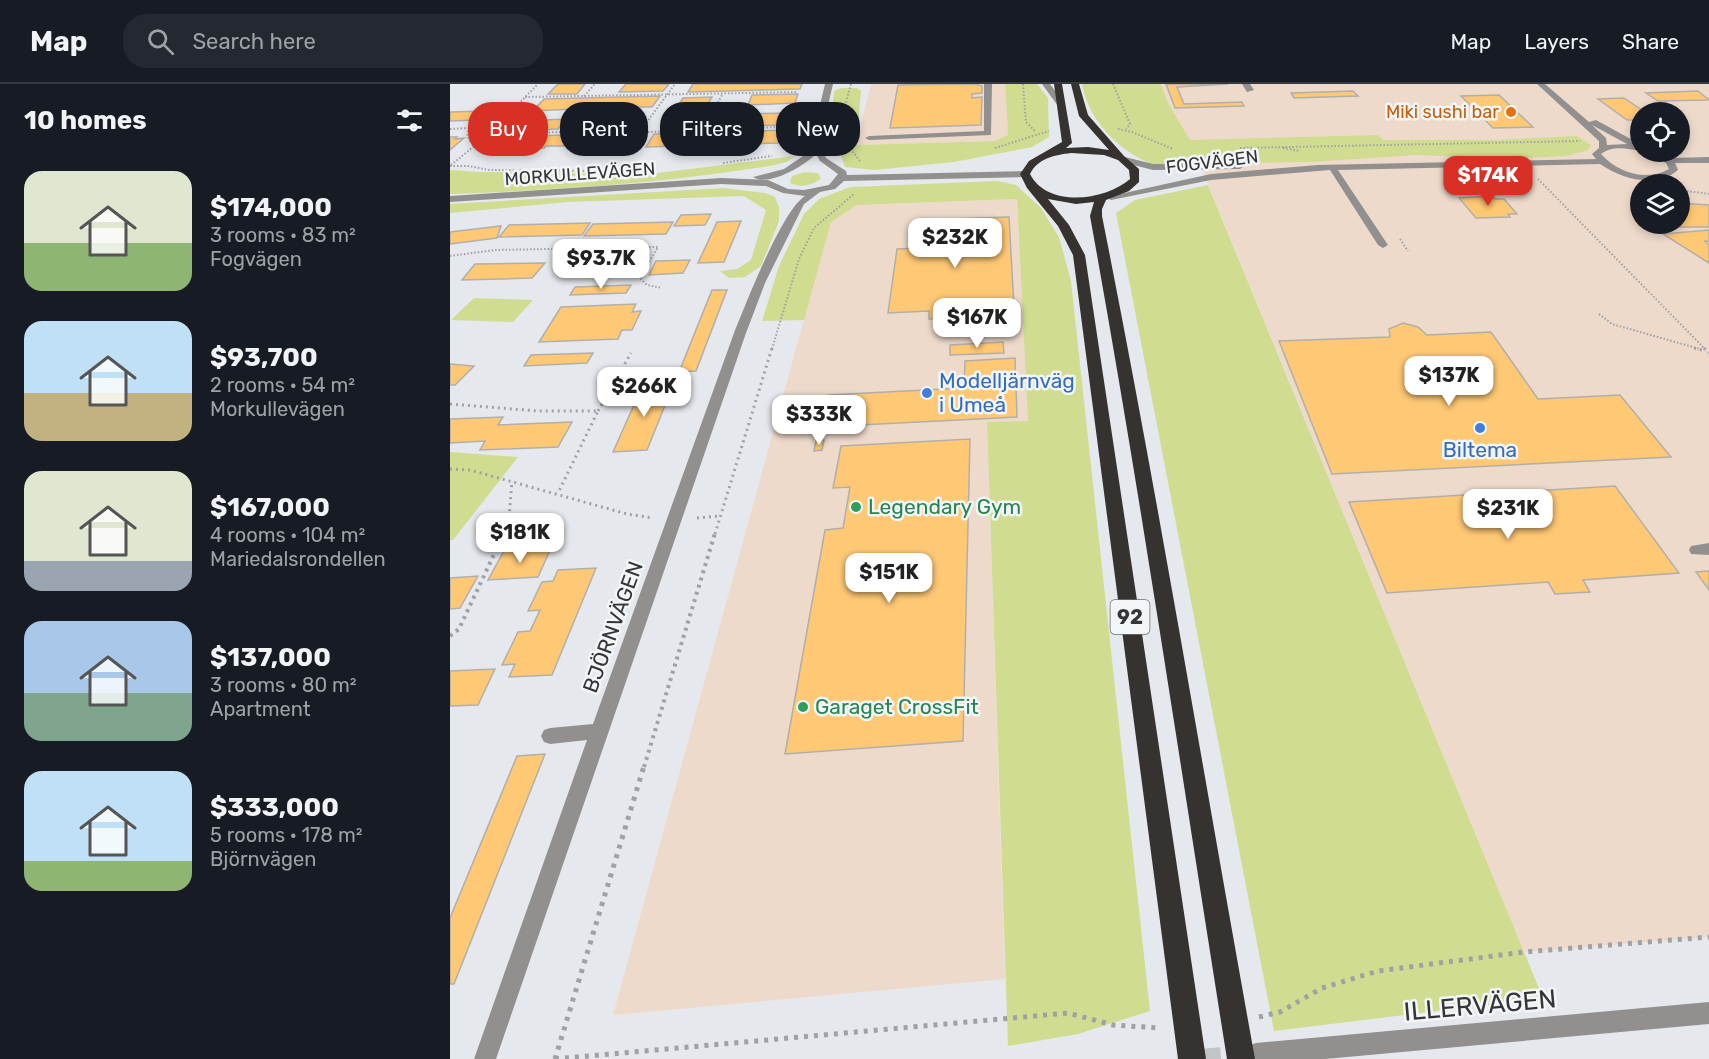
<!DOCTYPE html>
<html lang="en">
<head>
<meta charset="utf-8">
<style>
	:root { --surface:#171b24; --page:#242831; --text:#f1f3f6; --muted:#9ea1a6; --line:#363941; --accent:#d93025 }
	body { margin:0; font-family:Rubik,sans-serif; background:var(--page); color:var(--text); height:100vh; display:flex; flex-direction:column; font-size:22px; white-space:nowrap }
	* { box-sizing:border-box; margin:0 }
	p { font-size:20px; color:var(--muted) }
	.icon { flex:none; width:33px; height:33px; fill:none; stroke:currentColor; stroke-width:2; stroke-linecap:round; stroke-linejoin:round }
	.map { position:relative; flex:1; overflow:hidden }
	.panel { display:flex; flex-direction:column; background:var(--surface); width:450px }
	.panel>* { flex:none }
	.banner { position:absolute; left:18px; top:18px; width:570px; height:54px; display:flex; gap:12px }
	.fabs { position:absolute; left:1180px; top:18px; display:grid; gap:12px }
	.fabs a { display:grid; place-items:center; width:60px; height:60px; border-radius:50%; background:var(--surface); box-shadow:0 3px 9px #0003; font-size:30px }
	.price { position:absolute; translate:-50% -51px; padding:0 14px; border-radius:12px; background:#fff; color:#222; font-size:20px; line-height:39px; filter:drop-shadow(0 2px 3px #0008) }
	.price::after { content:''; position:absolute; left:50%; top:36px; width:18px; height:14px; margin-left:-9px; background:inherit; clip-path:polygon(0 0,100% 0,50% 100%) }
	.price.active { background:var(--accent); color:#fff }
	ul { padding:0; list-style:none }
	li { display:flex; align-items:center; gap:18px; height:150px; padding:0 24px }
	li span { display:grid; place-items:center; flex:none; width:168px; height:120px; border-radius:18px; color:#555 }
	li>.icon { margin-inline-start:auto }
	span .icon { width:72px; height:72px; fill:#fffc; stroke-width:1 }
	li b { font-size:26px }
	h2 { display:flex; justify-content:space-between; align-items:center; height:72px; padding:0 24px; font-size:26px }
	.chip { padding:0 21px; border-radius:24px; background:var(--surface); box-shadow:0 3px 9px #0003; font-size:21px; line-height:54px }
	.chip.active { background:var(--accent); color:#fff }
	header { display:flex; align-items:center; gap:36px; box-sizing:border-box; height:84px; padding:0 30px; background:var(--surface); border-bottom:2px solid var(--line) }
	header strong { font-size:28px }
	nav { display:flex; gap:33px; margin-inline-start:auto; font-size:21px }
	.search { width:420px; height:54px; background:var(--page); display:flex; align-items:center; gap:15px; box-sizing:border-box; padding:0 21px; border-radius:24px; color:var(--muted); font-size:22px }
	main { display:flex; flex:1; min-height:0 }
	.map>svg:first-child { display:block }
	.commercial { fill:#eedacb; fill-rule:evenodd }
	.green { fill:#d0dd90 }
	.building { fill:#fec875; stroke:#b1afab; stroke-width:1.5 }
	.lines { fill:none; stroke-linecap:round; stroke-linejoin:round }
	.minor-tunnel { stroke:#c2c4c8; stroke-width:20; stroke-dasharray:20 10; stroke-linecap:butt }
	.path-far3 { stroke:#9fa1a4; stroke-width:2; stroke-dasharray:1.5 2; stroke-linecap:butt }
	.path-far2 { stroke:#9fa1a4; stroke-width:3; stroke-dasharray:2 4; stroke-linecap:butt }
	.path-far1 { stroke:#9fa1a4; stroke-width:4; stroke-dasharray:3 4.5; stroke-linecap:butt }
	.path { stroke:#9fa1a4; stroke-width:5; stroke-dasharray:4 6; stroke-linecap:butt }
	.minor { fill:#92908f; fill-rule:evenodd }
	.highway { fill:#353230; fill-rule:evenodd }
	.food-dot { fill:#e8710a; stroke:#f2f6f9; stroke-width:2 }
	.shop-dot { fill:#3f7fe0; stroke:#f2f6f9; stroke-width:2 }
	.leisure-dot { fill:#2e9e5b; stroke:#f2f6f9; stroke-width:2 }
	.labels { text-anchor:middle; stroke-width:5; stroke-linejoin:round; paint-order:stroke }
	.far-food-label { font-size:18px; fill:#c56008; stroke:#f2f6f9; text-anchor:end }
	.far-street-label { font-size:18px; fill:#343536; stroke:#f2f6f9 }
	.shield { fill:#f2f6f9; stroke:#6d6f70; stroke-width:1.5 }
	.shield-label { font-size:20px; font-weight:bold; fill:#343536 }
	.shop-label { font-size:21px; fill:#366cbe; stroke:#f2f6f9; text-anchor:start }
	.leisure-label { font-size:21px; fill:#27864d; stroke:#f2f6f9; text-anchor:start }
	.street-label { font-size:21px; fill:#343536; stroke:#f2f6f9 }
	.near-street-label { font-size:26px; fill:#343536; stroke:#f2f6f9 }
</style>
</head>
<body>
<header>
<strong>Map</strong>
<div class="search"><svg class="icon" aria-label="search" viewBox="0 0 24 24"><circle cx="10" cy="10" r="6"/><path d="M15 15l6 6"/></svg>Search here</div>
<nav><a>Map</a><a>Layers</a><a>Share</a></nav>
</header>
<main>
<section class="panel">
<h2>10 homes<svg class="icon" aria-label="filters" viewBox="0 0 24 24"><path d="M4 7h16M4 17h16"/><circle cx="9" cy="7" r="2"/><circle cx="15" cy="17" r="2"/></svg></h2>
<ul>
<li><span style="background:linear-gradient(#dfe7d0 60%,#8fb573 0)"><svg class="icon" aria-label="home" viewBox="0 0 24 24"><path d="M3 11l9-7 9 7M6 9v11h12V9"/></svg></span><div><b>$174,000</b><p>3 rooms · 83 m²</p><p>Fogvägen</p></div></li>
<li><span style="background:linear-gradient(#bfe0f5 60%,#c2b280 0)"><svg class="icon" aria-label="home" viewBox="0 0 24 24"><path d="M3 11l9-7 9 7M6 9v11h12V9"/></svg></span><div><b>$93,700</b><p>2 rooms · 54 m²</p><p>Morkullevägen</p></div></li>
<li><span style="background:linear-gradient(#dfe7d0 75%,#9aa5b1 0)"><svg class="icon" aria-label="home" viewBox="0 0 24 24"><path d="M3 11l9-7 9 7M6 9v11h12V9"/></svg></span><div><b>$167,000</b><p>4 rooms · 104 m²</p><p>Mariedalsrondellen</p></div></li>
<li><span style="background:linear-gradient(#a9c7e8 60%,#7fa58c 0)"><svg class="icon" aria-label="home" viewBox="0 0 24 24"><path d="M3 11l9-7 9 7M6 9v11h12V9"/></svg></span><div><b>$137,000</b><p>3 rooms · 80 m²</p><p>Apartment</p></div></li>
<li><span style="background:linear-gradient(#bfe0f5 75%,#8fb573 0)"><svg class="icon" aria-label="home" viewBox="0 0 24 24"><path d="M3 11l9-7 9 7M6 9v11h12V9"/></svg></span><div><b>$333,000</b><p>5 rooms · 178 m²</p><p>Björnvägen</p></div></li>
</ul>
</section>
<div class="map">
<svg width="1259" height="975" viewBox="0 0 1259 975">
	<rect width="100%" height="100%" fill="#e5e8ec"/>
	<!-- commercial -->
	<g class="commercial">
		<path d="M421 0H555L558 52 546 57 406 61Z"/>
		<path d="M711 0H1259V853L1074 868 740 56 717 17ZM1191 28H1230V68H1191ZM1191 100H1230V140H1191Z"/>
		<path d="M567 115 578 337 537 339 555 895 163 931 381 137 407 121Z"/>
	</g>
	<!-- green -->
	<g class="green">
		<path d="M555 0H587L598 14 599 53 582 63 504 78 424 86 395 83 381 45 384 7 391 4H407L411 7 406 61 545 57 558 51Z"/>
		<path d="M632 0H711L717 17 740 56 928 51 933 56H1045L1127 52 1141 61 1138 66 1117 72 1028 76 1020 73 966 71 862 78 701 80C667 65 639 37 632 0Z"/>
		<path d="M345 72 336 78 325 81C218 99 108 106 0 110V86L29 88 200 90Z"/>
		<path d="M355 88 368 89 371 94C363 102 350 104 340 99L342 92Z"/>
		<path d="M548 97 566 101 591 124 609 153 621 197 700 927 628 950 558 962 537 338 578 337 567 115 407 121 381 138 354 236 312 237 329 182 354 130 369 115 400 103Z"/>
		<path d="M758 101 1074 868 1093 914 824 947 666 129 685 116Z"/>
		<path d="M274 104 315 109 325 113 329 123V137L311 182 295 193 279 194 270 187 287 185 301 176 316 126 294 112 118 118 0 129V120Z"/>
		<path d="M24 214 83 216 63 238 1 236Z"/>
		<path d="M0 368 68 373 3 456H0Z"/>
	</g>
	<!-- building -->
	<g class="building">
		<path d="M108 0H135L127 10H98Z"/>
		<path d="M176 0H219L213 7 169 8Z"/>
		<path d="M243 0H352L350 5 238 8Z"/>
		<path d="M525 0 532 2V9L522 10V14L532 13 531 41 440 44 448 1Z"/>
		<path d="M716 0H778L727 3 734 20 792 18 794 22 725 24Z"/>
		<path d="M903 7 908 12 844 14 841 9Z"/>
		<path d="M1248 7 1259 16 1208 17 1196 9Z"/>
		<path d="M348 10 345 19 298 21 302 11Z"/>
		<path d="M1049 11 1083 43 1043 44 1011 12Z"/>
		<path d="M210 12 202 23H127L125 25 83 27 94 15Z"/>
		<path d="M262 13 244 43 214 44 233 14Z"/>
		<path d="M1174 14 1195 28H1191V36H1177L1148 15Z"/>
		<path d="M49 21 39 31H30L25 36 0 37V28L35 27 40 22Z"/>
		<path d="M340 29 336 41 287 42 293 30Z"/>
		<path d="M195 33 188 43 155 45 163 34Z"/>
		<path d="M117 35 108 45 59 47 69 37Z"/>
		<path d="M333 46 328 59 196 63 204 50Z"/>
		<path d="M184 49 175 62H96L94 64 41 66 53 53Z"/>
		<path d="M0 53H7L5 55 14 54 0 66Z"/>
		<path d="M1042 112 1045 115H1054L1067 130H1058L1060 133 1026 134 1009 114Z"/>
		<path d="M1230 119 1259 121V143H1218L1214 140H1230Z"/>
		<path d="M261 130 255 141 224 142 231 131Z"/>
		<path d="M559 133 564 223 530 225V233L479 235V227L438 229 447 165 469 164 471 136Z"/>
		<path d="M291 137 274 178 248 179 267 138Z"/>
		<path d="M223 138 216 150 134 152 143 140Z"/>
		<path d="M140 139 132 151 49 153 59 141Z"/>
		<path d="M51 142 47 154 0 160V148Z"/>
		<path d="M1259 146V157H1255L1259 161V179L1213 150Z"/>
		<path d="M187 172 178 187 108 189 119 174Z"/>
		<path d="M240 176 233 189 199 191 206 177Z"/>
		<path d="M95 179 82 194 12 196 25 180Z"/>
		<path d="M181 201 176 209 120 211 125 203Z"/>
		<path d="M262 206H277L246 287 229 288Z"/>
		<path d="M186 220 182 228 191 227 182 246H172L168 255 89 258 111 223Z"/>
		<path d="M953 239 968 243 977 251 1041 248 1088 315 1170 311 1221 373 882 390 829 257 940 253 939 245Z"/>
		<path d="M553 258 554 269 500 271V261Z"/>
		<path d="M143 269 137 279 74 282 81 271Z"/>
		<path d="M565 274 567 333 371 343 378 311 514 304 515 277Z"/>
		<path d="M0 280 24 282 5 301H0Z"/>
		<path d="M224 299 197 366 163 368 193 301Z"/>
		<path d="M53 333 48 341 122 338 108 363 30 366 35 357 0 359V335Z"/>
		<path d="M520 355 513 657 335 670 375 446 393 444 400 403 383 404 391 362Z"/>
		<path d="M374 356 372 366 364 367 366 357Z"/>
		<path d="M1165 402 1229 489 1133 496 1140 508 1105 510 1098 498 937 509 899 418Z"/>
		<path d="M101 464 88 493 38 496 54 467Z"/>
		<path d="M146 484 102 591 59 593 65 580 52 581 68 548 80 547 90 526 78 527 92 498 103 497 108 486Z"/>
		<path d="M1259 487V506L1246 488Z"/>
		<path d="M28 492 10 524 0 525V494Z"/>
		<path d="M45 585 28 621 0 622V587Z"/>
		<path d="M95 670 4 900H0V834L67 672Z"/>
	</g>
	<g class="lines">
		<!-- minor-tunnel -->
		<path class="minor-tunnel" d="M751 975 796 971"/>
		<!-- path-far3 -->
		<g class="path-far3">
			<path d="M401 0C392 29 389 53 410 77"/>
			<path d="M573 0 576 38 586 48"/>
			<path d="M663 0 680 40 676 45"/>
			<path d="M134 12 145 0"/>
			<path d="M75 13 348 8"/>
			<path d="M0 45 19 44"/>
			<path d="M668 45 682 48 723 65"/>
			<path d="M191 46 198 48 331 43"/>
			<path d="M252 46 272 11"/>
			<path d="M39 50 191 46 225 0"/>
			<path d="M26 62 19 56 17 49C27 33 46 29 63 23"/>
			<path d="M545 64 599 47"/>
			<path d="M790 64 1130 57"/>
			<path d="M833 64 849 67"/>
			<path d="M273 79 322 72"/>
			<path d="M1 81 39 50 88 0"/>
			<path d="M0 82H19L39 86 146 87"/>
			<path d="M1088 95 1255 265"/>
			<path d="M1230 106 1259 110"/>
			<path d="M950 155 958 167"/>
			<path d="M0 172 45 166 208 163 190 194 197 201 212 204"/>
			<path d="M1149 230 1162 240 1250 265"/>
			<path d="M322 265 349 175 364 144 404 110"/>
		</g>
		<!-- path-far2 -->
		<g class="path-far2">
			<path d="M1244 264 1256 267"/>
			<path d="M1254 264 1259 269"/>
			<path d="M0 320 88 327H148L108 409"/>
			<path d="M148 327 181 269"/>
			<path d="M0 385 20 386 177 430 203 434"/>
			<path d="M247 434 270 432"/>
			<path d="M53 450 59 434 62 397"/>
			<path d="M265 450 322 264"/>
		</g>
		<!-- path-far1 -->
		<g class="path-far1">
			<path d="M0 552 9 545 54 449"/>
			<path d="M194 683 265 449"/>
		</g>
		<!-- path -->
		<g class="path">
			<path d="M809 933 830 928 872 904 928 887 1074 868 1259 853"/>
			<path d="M105 975 194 682"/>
			<path d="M105 975 618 929 663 941 711 944"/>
		</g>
		<!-- minor -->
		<g class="minor">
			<path d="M375 0H383L369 60 376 74 396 87 397 91 575 87 579 90 575 93 394 97 385 105 370 108 354 120 315 199 296 249 46 975H24L137 656 100 660 94 658 91 652 94 646 100 644 143 640 284 249C296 220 332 126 355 112L333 109 316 102 271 100 0 118V112L271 94 318 96 338 105 354 106 379 101 388 90 370 77 366 70C354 82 319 103 303 93L334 85 359 68Z"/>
			<path d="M534 0H542L541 51 419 56 415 54 419 52 534 47Z"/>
			<path d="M592 0H600L615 20 614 22H608Z"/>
			<path d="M792 0H800L804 6 797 8Z"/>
			<path d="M1087 0H1095L1139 38 1146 36 1188 59 1191 67C1177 65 1163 61 1151 70 1168 89 1196 98 1219 85L1216 79 1196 68H1206L1221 74 1259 73V79H1225L1228 86C1206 105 1172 95 1150 80L888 86 938 161 933 164 928 161 880 86 761 96 661 116 656 113 761 90 868 81 1146 75 1142 70 1149 64V57ZM1142 41 1177 60 1157 61 1156 54Z"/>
			<path d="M675 73 703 80 790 79 794 82 790 85 703 86 672 78 671 76Z"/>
			<path d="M1259 459V471L1241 470 1239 466 1241 462Z"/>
			<path d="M1259 918V940L875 975H797L795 970 798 962 806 959Z"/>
		</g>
		<!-- highway -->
		<path class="highway" d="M604 0H612L622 59 616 64 638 63 659 66 629 32 621 0H629L638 31 674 72 689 85V98L679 107 656 116 652 125V132C708 412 754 694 805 975H777C732 694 691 412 640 132L644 118 626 120 598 115 619 141 635 171 756 975H728L623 171 608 142 577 104 570 90 579 77 612 58ZM621 69 654 71 668 76 679 86 680 95C655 117 597 124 580 90 588 74 605 71 621 69Z"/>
	</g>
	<!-- markers -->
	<circle class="food-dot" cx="1061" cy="28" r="6"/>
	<g class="shop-dot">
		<circle cx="477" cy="309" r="6"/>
		<circle cx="1030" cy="344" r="6"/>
	</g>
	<g class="leisure-dot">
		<circle cx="406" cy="423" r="6"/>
		<circle cx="353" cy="623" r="6"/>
	</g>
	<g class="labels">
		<!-- far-food labels -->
		<g class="far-food-label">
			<text x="1049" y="34">Miki sushi bar</text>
		</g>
		<!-- far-street labels -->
		<g class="far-street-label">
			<text transform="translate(762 78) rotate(-7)" y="6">FOGVÄGEN</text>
			<text transform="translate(130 90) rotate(-4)" y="6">MORKULLEVÄGEN</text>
		</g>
		<!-- shield labels -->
		<rect class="shield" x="660.5" y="516" width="39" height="34" rx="4.5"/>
		<g class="shield-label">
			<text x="680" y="540">92</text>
		</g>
		<!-- shop labels -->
		<g class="shop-label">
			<text x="489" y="304">Modelljärnväg<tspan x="489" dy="24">i Umeå</tspan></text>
			<text x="1030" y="373" text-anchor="middle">Biltema</text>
		</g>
		<!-- leisure labels -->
		<g class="leisure-label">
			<text x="418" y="430">Legendary Gym</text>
			<text x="365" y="630">Garaget CrossFit</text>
		</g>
		<!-- street labels -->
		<g class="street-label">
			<text transform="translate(163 543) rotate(-70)" y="7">BJÖRNVÄGEN</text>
		</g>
		<!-- near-street labels -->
		<g class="near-street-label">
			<text transform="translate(1030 921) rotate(-5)" y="9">ILLERVÄGEN</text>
		</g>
	</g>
</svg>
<div class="fabs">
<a><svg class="icon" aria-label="locate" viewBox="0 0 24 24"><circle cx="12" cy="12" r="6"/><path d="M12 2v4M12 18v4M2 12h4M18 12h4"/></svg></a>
<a><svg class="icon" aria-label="layers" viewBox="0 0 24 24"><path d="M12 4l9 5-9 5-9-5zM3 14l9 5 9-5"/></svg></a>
</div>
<b class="price active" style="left:1038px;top:123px">$174K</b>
<b class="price" style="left:505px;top:185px">$232K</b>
<b class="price" style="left:151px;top:206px">$93.7K</b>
<b class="price" style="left:527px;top:265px">$167K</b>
<b class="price" style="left:999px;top:323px">$137K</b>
<b class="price" style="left:194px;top:334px">$266K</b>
<b class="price" style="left:369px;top:362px">$333K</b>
<b class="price" style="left:1058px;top:456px">$231K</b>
<b class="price" style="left:70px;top:480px">$181K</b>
<b class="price" style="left:439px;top:520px">$151K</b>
<div class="banner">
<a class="chip active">Buy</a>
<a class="chip">Rent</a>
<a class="chip">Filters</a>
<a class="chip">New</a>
</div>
</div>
</main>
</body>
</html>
